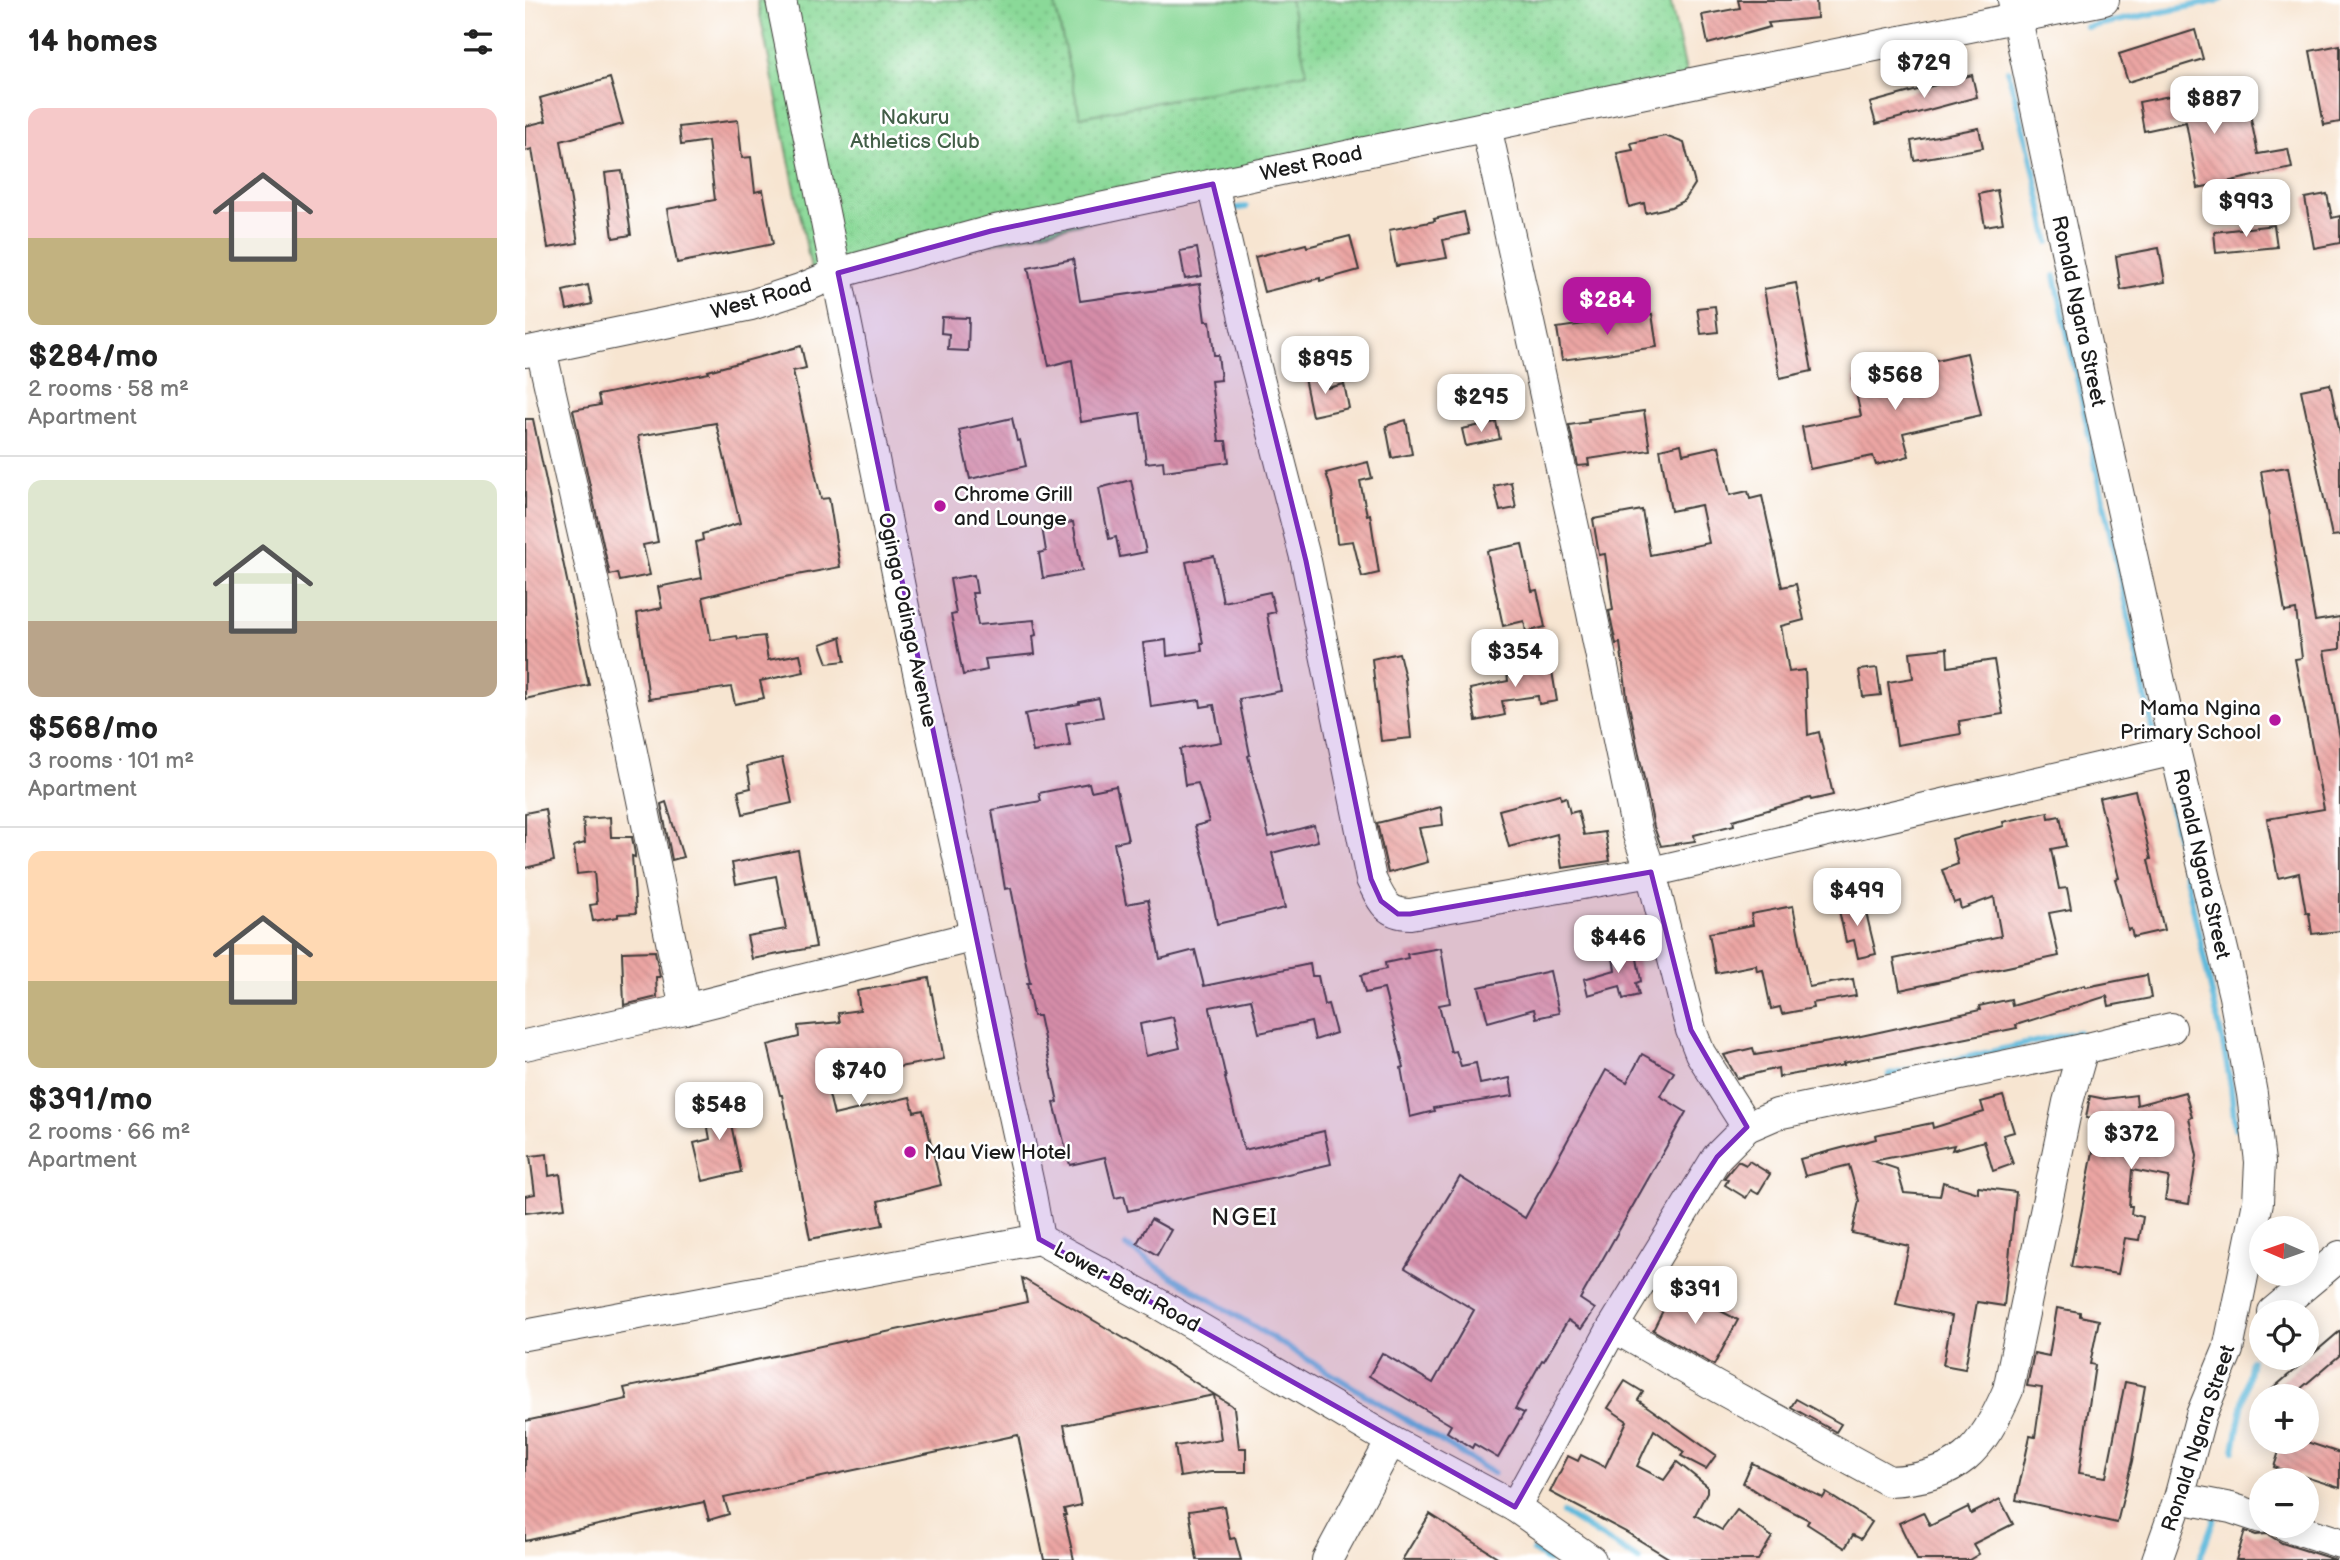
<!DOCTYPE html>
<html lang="en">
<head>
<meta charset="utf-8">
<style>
	:root { --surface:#fff; --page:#f2f2f2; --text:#222; --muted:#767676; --line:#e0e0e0; --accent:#b5179e }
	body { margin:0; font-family:"Balsamiq Sans",sans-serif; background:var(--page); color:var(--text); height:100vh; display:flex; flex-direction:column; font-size:26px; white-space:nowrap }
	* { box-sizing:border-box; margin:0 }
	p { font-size:23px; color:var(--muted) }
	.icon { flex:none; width:38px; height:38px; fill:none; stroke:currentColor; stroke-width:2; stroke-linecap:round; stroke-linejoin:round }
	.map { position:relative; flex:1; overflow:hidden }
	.details { display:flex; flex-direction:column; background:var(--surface); width:525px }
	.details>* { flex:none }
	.needle { width:46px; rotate:272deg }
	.fabs { position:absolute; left:1724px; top:1216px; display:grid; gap:14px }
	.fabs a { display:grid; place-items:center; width:70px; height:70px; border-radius:50%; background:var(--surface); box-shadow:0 4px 18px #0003; font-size:35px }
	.price { position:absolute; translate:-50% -60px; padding:0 16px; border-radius:14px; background:#fff; color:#222; font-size:23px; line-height:46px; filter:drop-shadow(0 2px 4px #0008) }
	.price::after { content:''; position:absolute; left:50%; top:42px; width:21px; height:16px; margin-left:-10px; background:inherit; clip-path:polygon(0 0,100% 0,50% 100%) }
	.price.current { background:var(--accent); color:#fff }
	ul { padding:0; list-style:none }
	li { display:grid; align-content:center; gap:14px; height:371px; padding:0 28px }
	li+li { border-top:2px solid var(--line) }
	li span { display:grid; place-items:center; height:217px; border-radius:14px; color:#555 }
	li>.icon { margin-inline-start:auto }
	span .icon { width:126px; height:126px; fill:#fffc; stroke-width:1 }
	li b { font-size:30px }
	h2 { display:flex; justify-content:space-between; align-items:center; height:84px; padding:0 28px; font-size:30px }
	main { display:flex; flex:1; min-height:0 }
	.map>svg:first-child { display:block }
	.park { fill:url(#park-dots); stroke:#537a5a; stroke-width:2 }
	.garden { fill:#8ad998; stroke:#537a5a; stroke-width:2 }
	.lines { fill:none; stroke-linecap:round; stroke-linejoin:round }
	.stream { stroke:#5eb9db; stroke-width:6 }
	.building { fill:url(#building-back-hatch); fill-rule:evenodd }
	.minor-casing { stroke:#3d3a37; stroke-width:32 }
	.minor { stroke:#fff; stroke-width:30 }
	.marked { fill:#7b2cbf; fill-opacity:0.2; stroke:#7b2cbf; stroke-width:5; stroke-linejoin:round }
	.poi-dot { fill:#b5179e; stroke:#fff; stroke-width:2.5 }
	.labels { text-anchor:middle; stroke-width:5; stroke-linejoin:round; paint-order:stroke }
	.park-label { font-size:21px; fill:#425e47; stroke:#fff }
	.street-label { font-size:21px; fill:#1c1c1c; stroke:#fff }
	.poi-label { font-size:21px; fill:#1c1c1c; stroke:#fff; text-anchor:start }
	.quarter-label { font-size:24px; letter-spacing:2px; fill:#1c1c1c; stroke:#fff }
</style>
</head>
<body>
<main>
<section class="details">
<h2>14 homes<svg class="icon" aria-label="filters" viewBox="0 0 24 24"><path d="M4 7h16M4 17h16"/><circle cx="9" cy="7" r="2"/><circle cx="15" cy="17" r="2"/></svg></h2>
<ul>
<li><span style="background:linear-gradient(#f6c9c9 60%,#c2b280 0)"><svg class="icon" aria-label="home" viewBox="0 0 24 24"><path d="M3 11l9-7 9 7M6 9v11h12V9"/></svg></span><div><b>$284/mo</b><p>2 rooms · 58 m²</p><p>Apartment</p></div></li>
<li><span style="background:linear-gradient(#dfe7d0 65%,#b9a48a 0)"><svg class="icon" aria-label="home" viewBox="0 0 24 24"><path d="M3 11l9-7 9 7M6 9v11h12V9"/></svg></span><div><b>$568/mo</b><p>3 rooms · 101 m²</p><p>Apartment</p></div></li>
<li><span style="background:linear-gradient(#ffd9b3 60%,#c2b280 0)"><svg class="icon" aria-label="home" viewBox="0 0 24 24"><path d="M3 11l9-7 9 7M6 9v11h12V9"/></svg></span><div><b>$391/mo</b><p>2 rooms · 66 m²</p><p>Apartment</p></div></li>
</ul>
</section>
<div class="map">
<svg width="1815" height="1560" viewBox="0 0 1815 1560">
	<defs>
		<pattern id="park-dots" width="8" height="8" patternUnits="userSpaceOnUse" patternTransform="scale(1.75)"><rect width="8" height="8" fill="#8ad998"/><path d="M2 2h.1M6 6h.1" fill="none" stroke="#76ba82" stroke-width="1.8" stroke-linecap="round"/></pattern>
		<pattern id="building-back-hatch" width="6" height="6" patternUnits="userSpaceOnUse" patternTransform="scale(1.75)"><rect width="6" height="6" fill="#eba5a3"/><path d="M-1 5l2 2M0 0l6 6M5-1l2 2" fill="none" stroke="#c98d8c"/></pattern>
	</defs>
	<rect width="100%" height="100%" fill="#fff"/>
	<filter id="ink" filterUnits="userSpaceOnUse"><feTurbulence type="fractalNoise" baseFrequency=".0143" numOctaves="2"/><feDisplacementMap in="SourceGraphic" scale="14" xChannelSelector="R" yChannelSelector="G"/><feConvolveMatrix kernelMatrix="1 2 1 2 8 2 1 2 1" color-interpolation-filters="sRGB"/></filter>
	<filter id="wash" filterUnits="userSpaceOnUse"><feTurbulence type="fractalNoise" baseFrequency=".00686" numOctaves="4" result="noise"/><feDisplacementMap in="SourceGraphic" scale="28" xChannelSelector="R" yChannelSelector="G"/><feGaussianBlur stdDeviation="1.57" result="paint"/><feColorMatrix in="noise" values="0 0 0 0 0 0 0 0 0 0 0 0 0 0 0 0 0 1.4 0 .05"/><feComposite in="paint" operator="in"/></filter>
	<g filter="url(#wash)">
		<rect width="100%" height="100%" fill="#f7e5d1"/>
		<!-- park -->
		<path class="park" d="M232 0H1145L1164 85 289 284Z"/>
		<!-- garden -->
		<path class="garden" d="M529 0H765L782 73 555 117Z"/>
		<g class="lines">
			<!-- stream -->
			<g class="stream">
				<path d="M1562 27 1696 0"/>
				<path d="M1483 71 1505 151 1524 242"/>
				<path d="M703 209 721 207"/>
				<path d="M1530 276 1630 741"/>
				<path d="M1638 772 1697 1039 1706 1086 1710 1128"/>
				<path d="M1364 1075 1553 1032"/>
				<path d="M601 1246 643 1274 968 1473"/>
				<path d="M1709 1450 1726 1360"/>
				<path d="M1038 1513 1114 1560"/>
				<path d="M1008 1551 1023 1560"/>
				<path d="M1674 1560 1690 1517"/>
			</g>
		</g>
		<g id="blocks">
			<!-- building -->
			<g class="building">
				<path d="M1213 0H1291L1292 18 1243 23 1245 27 1183 44 1177 15 1215 8Z"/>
				<path d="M1670 30 1678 59 1603 82 1594 54Z"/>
				<path d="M1815 45V122L1799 125 1785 51Z"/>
				<path d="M1447 75 1452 97 1351 124 1345 103Z"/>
				<path d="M85 78 98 124 36 141 53 243 23 248 7 149 0 151V126L21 121 15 98Z"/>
				<path d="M1696 86 1701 113 1724 109 1733 154 1763 149 1767 168 1673 188 1661 122 1619 131 1614 102Z"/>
				<path d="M213 120 217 158 226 157 230 192 238 190 248 244 152 263 142 209 190 200 183 141 156 145 154 127Z"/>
				<path d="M1454 128 1458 148 1389 160 1386 141Z"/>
				<path d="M1140 136 1159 143 1170 184 1160 200 1146 207 1121 213 1119 203 1104 207 1092 153 1108 150 1106 143Z"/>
				<path d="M97 171 106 235 88 238 80 173Z"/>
				<path d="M1472 190 1478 223 1460 226 1454 194Z"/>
				<path d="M1802 194 1807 218 1815 216V243L1789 248 1780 198Z"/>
				<path d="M939 212 944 234 918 240 922 258 871 266 864 230 910 221 909 219Z"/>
				<path d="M1749 225 1752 247 1691 253 1689 232Z"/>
				<path d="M825 236 834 270 795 281V278L739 292 730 257 781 244 782 247Z"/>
				<path d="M672 248 677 276 660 279 655 251Z"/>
				<path d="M1634 248 1640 282 1596 290 1591 256Z"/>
				<path d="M548 259 555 301 675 284 680 321H685L689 355H693L696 380 686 381 694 441H701L704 462 639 471 638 461 621 463 615 413 556 422 547 360 524 366 503 268Z"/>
				<path d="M1271 283 1287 371 1255 378 1239 289Z"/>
				<path d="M63 285 67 304 42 310 38 291Z"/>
				<path d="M1190 306 1193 332 1176 334 1172 308Z"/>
				<path d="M1127 314 1132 347 1037 360 1032 328Z"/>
				<path d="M417 317 444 318 443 351 423 350 424 334 416 333Z"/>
				<path d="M276 346 281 368 268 371 296 499 304 498 315 567 245 580 178 597 186 640 212 636 213 639 239 636 243 660 275 654 279 672 235 681 239 698 210 704 206 687 124 699 112 613 137 608 133 587 177 578 171 542 178 540 177 534 215 523 191 423 113 436 133 542 118 545 125 575 95 581 93 573 85 575 48 410 75 405 73 395 184 373 183 371Z"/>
				<path d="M1442 353 1456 415 1378 433 1384 456 1351 465 1348 456 1285 469 1277 427 1336 416 1328 379Z"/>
				<path d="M800 374 803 388 819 384 824 408 787 416 779 378Z"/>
				<path d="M1805 384 1815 433V535L1807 536 1776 390Z"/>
				<path d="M1119 411 1125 450 1063 459 1064 465 1053 466 1044 425 1064 422 1063 419Z"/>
				<path d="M487 418 492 441 495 440 501 466 445 479 434 430Z"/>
				<path d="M0 419H8L64 685 0 699Z"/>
				<path d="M881 420 887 454 867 458 861 426Z"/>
				<path d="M971 422 975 439 941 446 937 429Z"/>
				<path d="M1156 444 1158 454 1194 446 1205 495 1223 491 1225 499 1237 496 1257 587 1271 584 1279 620 1256 626 1264 672 1280 670 1283 735 1294 732 1308 795 1286 800 1285 798 1208 820 1209 825 1169 835 1170 841 1136 846 1129 827 1102 696 1095 643 1091 644 1084 611 1088 610 1080 554 1074 555 1068 519 1117 510 1125 555 1184 543 1176 505 1146 511 1135 449Z"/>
				<path d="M843 462 847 478 835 481 842 515 845 514 854 573 837 577 828 541 812 543 807 493 801 473Z"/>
				<path d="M1763 467 1790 621 1815 617V649L1799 651 1815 738V931L1787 934 1784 913H1781L1774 873 1753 878 1742 819 1799 809 1770 659 1777 658 1771 610 1760 612 1736 471Z"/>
				<path d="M606 480 621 552 595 557 591 537 584 539 574 488Z"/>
				<path d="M986 482 991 508 975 511 969 486Z"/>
				<path d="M548 522 557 571 518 578 514 553 521 551 517 527Z"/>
				<path d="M997 544 1007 591 1012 590 1020 627 1001 632 999 621 978 626 962 551Z"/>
				<path d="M689 556 698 602 745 592 750 612 742 614 756 691 714 699 725 755 723 756 744 837 789 825 793 841 747 853 760 908 692 924 681 866 670 826 684 822 673 783 660 785 655 749 696 742 689 705 676 707 675 700 626 707 618 643 641 640 642 656 677 651 676 643H678L661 562Z"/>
				<path d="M449 575 452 593H447L453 625 509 620 511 635 508 636 510 654 460 659 462 670 438 675 426 615 431 614 425 579Z"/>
				<path d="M316 637 320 661 303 663 296 644Z"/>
				<path d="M1422 648 1423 667 1469 660 1478 714 1434 721 1436 734 1372 745 1363 682 1388 678 1385 652Z"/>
				<path d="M874 653 880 678 886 738 856 741 847 659Z"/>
				<path d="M1025 659 1032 701 1014 704 1013 696 977 701 980 715 951 721 945 689 983 681 981 666Z"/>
				<path d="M1352 668 1356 695 1338 697 1334 670Z"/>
				<path d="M574 698 578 717 541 723 545 746 508 752 500 714 554 704V702Z"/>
				<path d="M257 758 267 803 218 814 213 791 226 788 222 766Z"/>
				<path d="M564 783 566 791 591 786 603 840 589 843 601 904 623 900 635 959 670 950 679 986 785 964 787 976H793L799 1005 803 1004 811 1033 790 1040 786 1022 734 1033 726 999 685 1007V1009L701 1078H700L719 1150 799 1131 806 1164 603 1211 599 1196 590 1198 580 1157 545 1165 529 1103 533 1102 514 1016H508L502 983H505L486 888 480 889 467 810 516 801 514 793ZM648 1017 655 1048 621 1056 615 1024Z"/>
				<path d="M1610 790 1626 859 1623 860 1639 930 1608 937 1606 929 1603 930 1595 896 1590 879 1594 878 1574 798Z"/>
				<path d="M1035 794 1036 799 1041 797 1045 813 1053 811 1059 835 1080 832 1085 861 1037 868 1032 834 984 847 974 810Z"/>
				<path d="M141 802 158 857 147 860 136 804Z"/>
				<path d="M916 807 918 825 894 828 903 862 863 873 852 823Z"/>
				<path d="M20 809 29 861 0 868V813Z"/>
				<path d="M1523 812 1524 818 1535 816 1541 846 1526 849 1534 889 1542 888 1546 909 1524 913 1534 956 1375 990 1369 959 1476 936 1469 897 1436 909 1434 901 1429 903 1417 870 1433 864 1427 839 1479 826 1478 822Z"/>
				<path d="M85 817 86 837H107L110 854V857L107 856 111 913 93 914V917L68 921 65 905 72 904 69 872 52 874 49 846 60 843 58 819Z"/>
				<path d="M273 850 291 947 227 959 222 936 261 929 251 876 211 884 207 863Z"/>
				<path d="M1338 900 1351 954 1333 958 1329 940 1321 942 1313 906Z"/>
				<path d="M1268 906 1284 987 1328 979 1331 996 1287 1003 1288 1008 1257 1014 1255 1007 1246 1009 1238 970 1232 971 1231 965 1191 973 1184 933 1228 925 1226 914Z"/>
				<path d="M1110 947 1116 981 1111 983 1114 995 1098 999 1095 986 1063 995 1059 979 1090 970 1087 951Z"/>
				<path d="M916 948 925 1003 914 1005 926 1052 931 1051 936 1066 951 1063 955 1084 985 1078 988 1096 908 1108 909 1111 885 1117 876 1068 879 1067 859 989 840 993 836 975 861 969 860 963 883 958 882 954Z"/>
				<path d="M130 951 135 977H131L132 997 99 1005 97 952Z"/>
				<path d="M1025 971 1034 1013 1011 1018 1009 1009 963 1022 954 987Z"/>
				<path d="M1622 975 1626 998 1584 1006 1582 996 1491 1025 1492 1028 1318 1063 1319 1065 1254 1077 1253 1068 1212 1078 1199 1055 1228 1048 1230 1055 1327 1038 1455 1010 1454 1006 1486 999 1487 1006 1560 985 1561 987Z"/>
				<path d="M404 978 419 1059 346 1072 300 1078 309 1115 385 1097 389 1112 398 1110 416 1185 353 1201 358 1225 285 1239 257 1095H255L243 1045 274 1037 273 1026 315 1022 313 1013 335 1010 332 991Z"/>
				<path d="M1117 1054 1149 1072 1135 1096 1161 1112 1055 1299 1070 1309 1056 1329 1043 1320 1019 1361 1017 1360 990 1409 999 1413 973 1458 949 1444 947 1448 922 1432 926 1425 844 1376 857 1353 908 1383 949 1310 880 1268 935 1177 1000 1218 1081 1070 1102 1082Z"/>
				<path d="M1660 1092 1667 1117 1664 1118 1672 1156 1664 1204 1640 1200 1644 1177 1607 1170 1604 1206H1607L1606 1214 1618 1217 1614 1240 1600 1238 1593 1274 1546 1267 1574 1120 1561 1118 1565 1096 1580 1099 1611 1095 1612 1105Z"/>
				<path d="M1478 1096 1489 1132 1478 1135 1488 1164 1468 1171 1459 1141 1427 1150 1429 1145 1348 1161 1372 1169 1379 1193 1415 1196 1418 1182 1453 1193V1187L1491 1192 1479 1306 1452 1302 1440 1369 1418 1365 1427 1316 1371 1304 1384 1246 1327 1233 1334 1201 1324 1165 1280 1176 1275 1159 1351 1139 1350 1135 1407 1123 1408 1128 1459 1112 1456 1102Z"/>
				<path d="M210 1099 215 1122 206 1124 216 1172 178 1181 169 1143 185 1139 179 1106Z"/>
				<path d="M22 1154 24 1176 35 1174 40 1208 0 1213V1196L10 1194 5 1156Z"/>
				<path d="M1213 1161 1221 1165 1224 1161 1245 1174 1233 1194 1226 1190 1221 1198 1200 1185 1203 1180 1199 1178Z"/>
				<path d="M626 1219 646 1230 632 1255 612 1243Z"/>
				<path d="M497 1278 612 1346 706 1405 709 1408 714 1448H721V1472H686L655 1477 650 1446 696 1439 689 1395 539 1425 556 1505 539 1509 541 1515H539L549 1560H519L493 1435 199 1498 204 1514 184 1520 179 1502 0 1541V1421L102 1399 99 1388 502 1302Z"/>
				<path d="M1150 1287 1213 1320 1189 1365 1128 1330Z"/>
				<path d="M1532 1308 1555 1312V1316L1574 1320 1565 1364 1570 1365 1554 1473 1581 1477 1600 1382 1620 1386 1607 1461 1592 1523 1491 1500 1505 1436 1510 1437 1517 1388 1502 1386 1509 1353 1524 1356Z"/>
				<path d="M1815 1331V1355L1767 1396H1739Z"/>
				<path d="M1100 1381 1118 1392 1113 1400 1191 1455 1181 1469 1156 1456 1159 1452 1129 1430 1112 1466 1139 1480 1152 1462 1182 1486V1492L1170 1515 1197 1530 1212 1510 1247 1537 1233 1560H1147L1101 1532 1025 1492 1043 1456 1053 1461 1056 1455 1080 1467 1102 1421 1083 1408Z"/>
				<path d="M1271 1399 1316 1424 1311 1432 1266 1407Z"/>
				<path d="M1757 1442H1782L1815 1453V1488L1749 1467Z"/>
				<path d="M1227 1463 1298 1498 1301 1493 1347 1522 1336 1539 1328 1535 1320 1548 1282 1524 1284 1520 1241 1498 1218 1483Z"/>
				<path d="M1475 1499 1488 1524 1448 1544 1454 1554 1444 1560H1392L1374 1523 1398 1512 1405 1526 1443 1507 1446 1514Z"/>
				<path d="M699 1506 705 1539 710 1538 716 1560H672L664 1511Z"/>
				<path d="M905 1514 977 1560H877Z"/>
				<path d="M1720 1531 1731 1535 1742 1534 1757 1543 1811 1560H1711Z"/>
			</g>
		</g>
	</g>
	<g filter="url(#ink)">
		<use href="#blocks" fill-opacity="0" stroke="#3d3a37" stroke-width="2"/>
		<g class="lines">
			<defs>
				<g id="minor">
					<path d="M256 0 380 612 506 1194 514 1239"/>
					<path d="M1488 0 1568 378 1650 750 1709 996 1727 1094 1735 1162 1733 1202 1703 1350 1676 1415 1654 1498 1632 1560"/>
					<path d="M961 126 1056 560 1112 832 1126 872 1166 1030 1175 1053 1222 1127"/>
					<path d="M688 184 724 340 781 561 846 879C856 899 860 914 885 914L1126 872 1650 750"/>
					<path d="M16 349 105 742 160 1009"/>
					<path d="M0 352 226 305 275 289 313 273 466 231 1172 82 1579 0"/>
					<path d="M0 1045 160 1009 450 936"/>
					<path d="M1748 1312 1815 1256"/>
					<path d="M1088 1327 1192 1387 1364 1481C1434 1478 1457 1450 1483 1390L1543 1102 1558 1049"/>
					<path d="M0 1335 514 1239 632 1303 866 1441 990 1507 1066 1560"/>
					<path d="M1654 1498 1706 1508 1736 1518"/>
					<path d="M990 1507 1088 1327 1192 1157 1222 1127 1252 1114 1558 1049 1646 1028"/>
					<path d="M1762 1526 1815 1543"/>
					<path d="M802 1560 866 1441"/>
				</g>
			</defs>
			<!-- minor casing -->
			<use href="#minor" class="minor-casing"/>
			<!-- minor -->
			<use href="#minor" class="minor"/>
		</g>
	</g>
	<!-- marked area -->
	<path class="marked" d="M688 184 781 561 846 879 856 901 873 914H885L1126 872 1166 1030 1222 1127 1192 1157 1168 1194 990 1507 514 1239 313 273 466 231Z"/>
	<!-- markers -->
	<g class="poi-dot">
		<circle cx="415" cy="506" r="7"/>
		<circle cx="1750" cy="720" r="7"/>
		<circle cx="385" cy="1152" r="7"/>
	</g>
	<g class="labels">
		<!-- park labels -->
		<g class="park-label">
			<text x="390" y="124">Nakuru<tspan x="390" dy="24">Athletics Club</tspan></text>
		</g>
		<!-- street labels -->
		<g class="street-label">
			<text transform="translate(786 163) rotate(-12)" y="7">West Road</text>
			<text transform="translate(236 298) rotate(-16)" y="7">West Road</text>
			<text transform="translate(1554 311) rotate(78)" y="7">Ronald Ngara Street</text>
			<text transform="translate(383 620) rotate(78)" y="7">Oginga Odinga Avenue</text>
			<text transform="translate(1677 864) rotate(77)" y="7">Ronald Ngara Street</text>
			<text transform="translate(602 1287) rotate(29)" y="7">Lower Bedi Road</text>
			<text transform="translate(1673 1438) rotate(-72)" y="7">Ronald Ngara Street</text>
		</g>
		<!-- poi labels -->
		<g class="poi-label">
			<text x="429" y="501">Chrome Grill<tspan x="429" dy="24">and Lounge</tspan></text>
			<text x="1736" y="715" text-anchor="end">Mama Ngina<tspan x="1736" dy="24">Primary School</tspan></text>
			<text x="399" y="1159">Mau View Hotel</text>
		</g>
		<!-- quarter labels -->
		<g class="quarter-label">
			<text x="720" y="1225">NGEI</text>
		</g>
	</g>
</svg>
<div class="fabs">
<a><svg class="needle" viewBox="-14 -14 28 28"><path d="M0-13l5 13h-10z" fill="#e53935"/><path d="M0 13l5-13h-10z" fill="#767676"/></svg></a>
<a><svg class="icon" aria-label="locate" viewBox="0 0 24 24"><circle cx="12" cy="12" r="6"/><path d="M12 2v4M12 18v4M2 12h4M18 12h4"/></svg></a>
<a>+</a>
<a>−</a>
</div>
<b class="price" style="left:1399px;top:100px">$729</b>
<b class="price" style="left:1689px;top:136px">$887</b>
<b class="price" style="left:1721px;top:239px">$993</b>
<b class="price current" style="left:1082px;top:337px">$284</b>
<b class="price" style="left:800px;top:396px">$895</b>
<b class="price" style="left:1370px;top:412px">$568</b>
<b class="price" style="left:956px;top:434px">$295</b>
<b class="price" style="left:990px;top:689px">$354</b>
<b class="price" style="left:1332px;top:928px">$499</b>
<b class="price" style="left:1093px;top:975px">$446</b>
<b class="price" style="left:334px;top:1108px">$740</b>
<b class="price" style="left:194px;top:1142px">$548</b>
<b class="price" style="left:1606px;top:1171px">$372</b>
<b class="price" style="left:1170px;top:1326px">$391</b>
</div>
</main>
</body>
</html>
